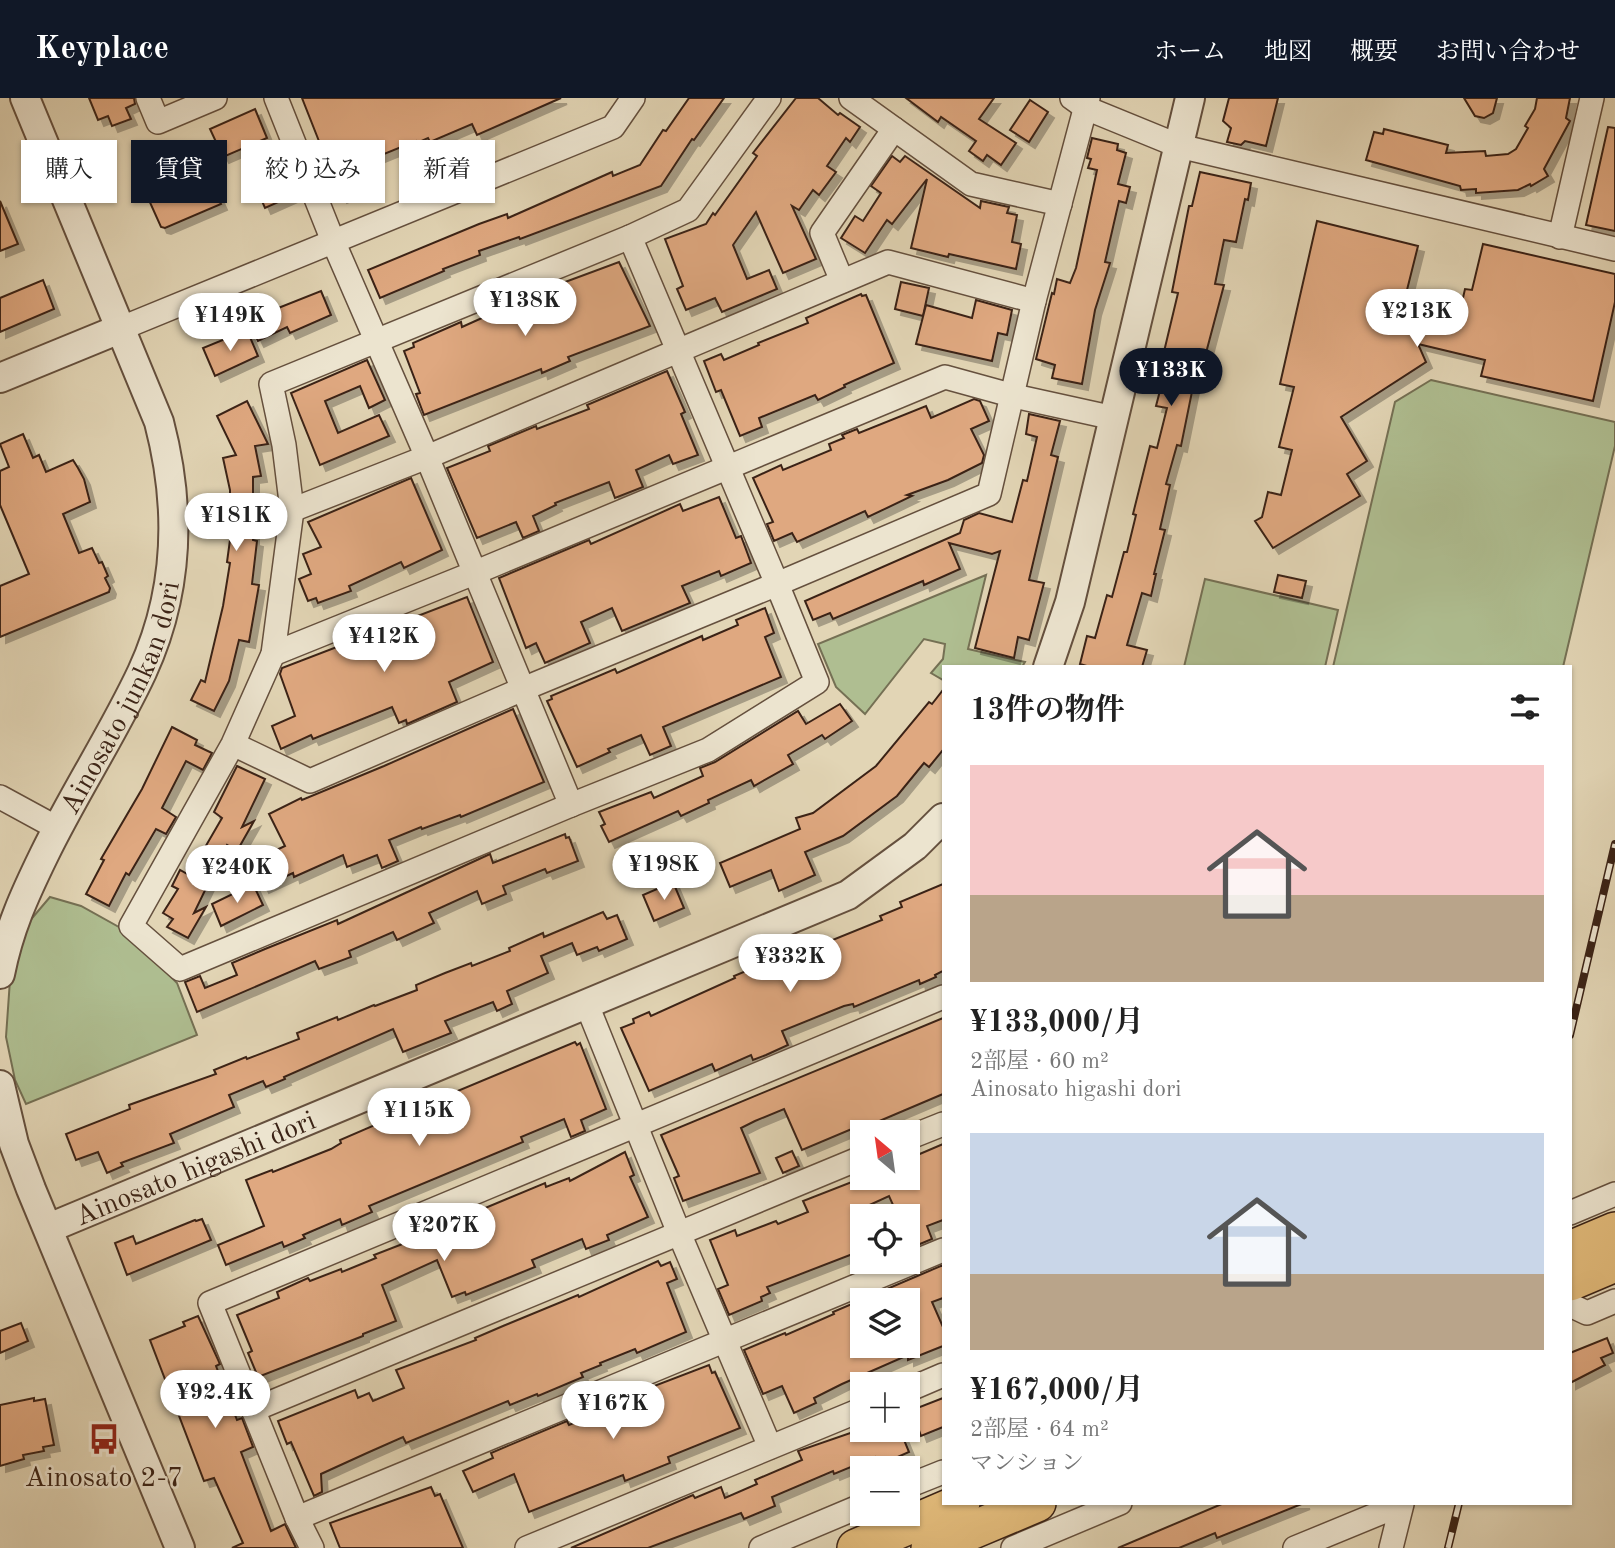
<!DOCTYPE html>
<html lang="ja">
<head>
<meta charset="utf-8">
<style>
	:root { --surface:#fff; --page:#f2f2f2; --text:#222; --muted:#767676; --accent:#111827 }
	body { margin:0; font-family:"Old Standard TT","Noto Serif JP",serif; background:var(--page); color:var(--text); height:100vh; display:flex; flex-direction:column; font-size:26px; white-space:nowrap }
	* { box-sizing:border-box; margin:0 }
	p { font-size:23px; color:var(--muted) }
	.icon { flex:none; width:38px; height:38px; fill:none; stroke:currentColor; stroke-width:2; stroke-linecap:round; stroke-linejoin:round }
	.map { position:relative; flex:1; overflow:hidden }
	.panel { position:absolute; left:942px; top:567px; width:630px; height:840px; display:flex; flex-direction:column; background:var(--surface); border-radius:0px; box-shadow:0 2px 5px #0004 }
	.panel>* { flex:none }
	.guide { position:absolute; left:21px; top:42px; width:665px; height:63px; display:flex; gap:14px }
	.needle { width:46px; rotate:331deg }
	.fabs { position:absolute; left:850px; top:1022px; display:grid; gap:14px }
	.fabs a { display:grid; place-items:center; width:70px; height:70px; border-radius:0px; background:var(--surface); box-shadow:0 2px 5px #0004; font-size:35px }
	.price { position:absolute; translate:-50% -60px; padding:0 16px; border-radius:24px; background:#fff; color:#222; font-size:23px; line-height:46px; filter:drop-shadow(0 2px 4px #0008) }
	.price::after { content:''; position:absolute; left:50%; top:42px; width:21px; height:16px; margin-left:-10px; background:inherit; clip-path:polygon(0 0,100% 0,50% 100%) }
	.price.active { background:var(--accent); color:#fff }
	ul { padding:0; list-style:none }
	li { display:grid; align-content:center; gap:14px; height:371px; padding:0 28px }
	li span { display:grid; place-items:center; height:217px; border-radius:0px; color:#555 }
	li>.icon { margin-inline-start:auto }
	span .icon { width:126px; height:126px; fill:#fffc; stroke-width:1 }
	li b { font-size:30px }
	h2 { display:flex; justify-content:space-between; align-items:center; height:84px; padding:0 28px; font-size:30px }
	.tag { padding:0 24px; border-radius:0px; background:var(--surface); box-shadow:0 2px 5px #0004; font-size:24px; line-height:63px }
	.tag.active { background:var(--accent); color:#fff }
	header { display:flex; align-items:center; gap:42px; box-sizing:border-box; height:98px; padding:0 35px; background:var(--accent); color:#fff }
	header strong { font-size:33px }
	nav { display:flex; gap:38px; margin-inline-start:auto; font-size:24px }
	.map>svg:first-child { display:block }
	.green { fill:#afbe91; stroke:#757054; stroke-width:2 }
	.building { fill:#dfa880; stroke:#3b2316; stroke-width:2; fill-rule:evenodd; filter:url(#shadow) }
	.lines { fill:none; stroke-linecap:round; stroke-linejoin:round }
	.minor-casing { stroke:#65503e; stroke-width:26 }
	.tertiary-casing { stroke:#65503e; stroke-width:32 }
	.primary-casing { stroke:#3b2316; stroke-width:40 }
	.minor { stroke:#ece4cf; stroke-width:23 }
	.tertiary { stroke:#ece4cf; stroke-width:28 }
	.primary { stroke:#e1ba7a; stroke-width:37 }
	.rail-casing { stroke:#3b2316; stroke-width:8 }
	.rail { stroke:#ece4cf; stroke-width:5; stroke-dasharray:16; stroke-linecap:butt }
	.labels { text-anchor:middle; stroke-width:5; stroke-linejoin:round; paint-order:stroke }
	.street-label { font-size:28px; fill:#3b2316; stroke:#ece4cf }
	.poi-label { font-size:28px; fill:#3b2316; stroke:#ece4cf }
</style>
</head>
<body>
<header>
<strong>Keyplace</strong>
<nav><a>ホーム</a><a>地図</a><a>概要</a><a>お問い合わせ</a></nav>
</header>
<div class="map">
<svg width="1615" height="1450" viewBox="0 0 1615 1450">
	<defs>
		<filter id="shadow"><feDropShadow dx="6" dy="6" stdDeviation="0" flood-color="#0004"/></filter>
	</defs>
	<rect width="100%" height="100%" fill="#e2d5b5"/>
	<filter id="stains"><feTurbulence type="fractalNoise" baseFrequency=".00286" numOctaves="4"/><feColorMatrix values="0 0 0 0 .2 0 0 0 0 .09 0 0 0 0 .02 0 0 0 .5 -.17"/></filter>
	<radialGradient id="worn" r=".72"><stop offset=".6" stop-color="#630" stop-opacity="0"/><stop offset="1" stop-color="#630" stop-opacity=".3"/></radialGradient>
	<!-- green -->
	<g class="green">
		<path d="M1431 282 1615 324V348L1563 569H1333L1395 304Z"/>
		<path d="M986 477 968 551 1025 564 1022 569H943V582L931 575 943 561 945 546 924 541 865 616 836 589 818 546Z"/>
		<path d="M1205 481 1338 512 1325 569H1184Z"/>
		<path d="M50 799 81 808 126 833 177 885 197 937 26 1006 15 982 6 939 10 882 22 832Z"/>
	</g>
	<!-- building -->
	<g class="building">
		<path d="M89 0H134L135 6 126 10 131 21 112 28 108 18 98 22Z"/>
		<path d="M302 0H561L477 37 472 26 430 44 428 40 417 45 416 43 364 64 372 85 341 99Z"/>
		<path d="M689 0H724L694 42 692 41 661 88 520 141 519 139 479 153 480 157 443 171 444 173 380 200 368 172 479 126 507 116 508 120 612 74 613 78 640 67 663 32 666 33Z"/>
		<path d="M796 0H818L838 17 840 15 860 29 850 44 846 40 827 68 836 74 819 97 813 92 799 112 792 108 816 161 783 175 756 114 733 147 747 181 769 172 777 191 722 214 715 200 686 212 677 191 683 188 665 141 706 126 713 115 715 117 757 58 753 55Z"/>
		<path d="M906 0H994L979 21 1016 45 1001 67 987 57 983 63 969 53 976 43 941 19 938 24Z"/>
		<path d="M1229 0H1278L1266 48 1245 43 1241 47 1227 44 1231 30 1223 23Z"/>
		<path d="M1464 0H1497L1493 15 1484 20 1475 18Z"/>
		<path d="M1537 0H1570L1566 20 1570 23 1544 71 1548 78 1531 88 1530 86 1518 92 1476 95V91L1461 92 1460 88 1366 62 1374 34 1383 36 1384 31 1448 47 1446 55 1485 53 1486 58 1508 56 1516 51 1528 30 1525 28 1535 11Z"/>
		<path d="M1030 2 1048 14 1029 44 1010 32Z"/>
		<path d="M255 11 267 40 223 59 210 31Z"/>
		<path d="M1608 29 1615 30V133L1586 127Z"/>
		<path d="M1092 40 1118 46 1117 52 1126 55 1118 86 1130 89 1126 105 1119 103 1105 164 1110 165 1095 212 1082 286 1052 280 1055 267 1036 261 1052 195 1054 196 1057 181 1070 185 1076 170 1097 72 1088 70 1091 61 1087 60Z"/>
		<path d="M892 58 900 64 905 58 980 110 981 103 1009 109 1007 115 1017 117 1012 144 1021 146 1016 171 949 156 948 159 911 150 927 81 892 126 887 122 865 155 841 140 855 118 863 123 881 95 871 88Z"/>
		<path d="M207 74 221 106 165 130 161 129 148 100Z"/>
		<path d="M284 74 294 97 265 110 255 87Z"/>
		<path d="M1200 74 1251 85 1248 102 1245 101 1236 144 1224 142 1215 186 1224 187 1202 270 1197 269 1181 348 1177 347 1166 386 1170 387 1160 431 1165 432 1154 476H1156L1151 498 1142 495 1127 547 1147 552 1142 569H1090L1080 566 1087 538 1095 540 1107 497 1112 499 1124 454H1127L1136 417 1133 416 1150 348 1157 350 1167 310 1156 308 1168 262H1162L1178 195 1172 194 1189 108H1192Z"/>
		<path d="M0 103 18 146 0 153Z"/>
		<path d="M1317 123 1418 148 1405 200 1460 213 1465 191 1472 192 1483 146 1615 176V204L1593 303 1481 278 1485 262 1418 246 1426 264 1341 319 1367 363 1347 376 1360 398 1273 450 1255 423 1262 419 1268 394 1281 397 1292 352 1279 349 1294 289 1280 286Z"/>
		<path d="M619 164 650 228 568 259 570 263 542 275 541 271 424 317 416 296 420 295 404 253 414 249 413 245 461 224 462 229 522 202V200Z"/>
		<path d="M43 182 54 211 0 234V200Z"/>
		<path d="M901 184 929 190 923 218 895 211Z"/>
		<path d="M321 193 331 217 290 235 287 229 258 243 248 222Z"/>
		<path d="M861 196 862 198 866 197 894 265 844 287 845 289 818 302 815 297 759 320 762 329 740 338 721 292 716 294 704 263 721 256 724 262 759 247 758 245 808 225 806 220Z"/>
		<path d="M976 202 1012 212 1007 237 998 235 992 263 916 246 926 207 972 220Z"/>
		<path d="M247 232 258 258 215 278 203 250Z"/>
		<path d="M367 262 385 302 369 310 360 288 325 303 338 335 379 317 389 338 320 367 291 295Z"/>
		<path d="M667 273 685 314 681 316 698 357 673 366 669 357 636 372 643 389 615 400 609 384 555 405 556 407 533 418 539 433 523 440 516 424 477 440 447 370 490 353 488 348 536 328 537 331 589 311 587 307Z"/>
		<path d="M974 301 980 303 989 323 971 331 984 357 982 365 948 382 907 397 912 398 868 419 865 413 797 444 792 435 774 443 767 426 773 424 753 380 781 367 783 372 831 352 829 346 844 340 842 337 857 331 859 335 926 308 931 320Z"/>
		<path d="M247 303 268 346 255 348 261 378 253 379V442L257 443 252 486 259 487 249 544 239 542 229 583 214 613 191 602 201 582 205 584 223 508 230 465 227 464 230 442V392L223 360 236 357 217 318Z"/>
		<path d="M1029 316 1060 323 1051 357 1058 359 1029 482 1044 485 1029 542 1018 539 1014 560 975 550 1000 453 992 456 949 445 960 471 924 487 923 483 833 521 830 515 813 522 805 503 960 435 964 422 979 415 1012 424 1023 382 1027 383 1037 339 1026 336Z"/>
		<path d="M23 336 33 360 39 357 46 374 73 362 78 370 84 381 90 404 63 416 79 455 92 450 99 465 102 464 108 478 105 480 110 490 109 494 0 539V488L29 476 0 407V373L9 369 0 346Z"/>
		<path d="M411 380 442 452 404 470 401 464 349 488 351 493 318 505 316 500 308 503 299 481 311 476 303 456 321 449 308 424Z"/>
		<path d="M719 399 736 440 741 438 751 465 721 478 719 473 682 488 690 505 622 533 612 510 581 524 590 545 545 565 536 545 526 550 499 480 589 442 591 446 680 406 683 413Z"/>
		<path d="M1278 477 1306 483 1302 500 1274 494Z"/>
		<path d="M467 499 493 564 449 584 457 604 407 626 406 622 399 625 392 609 313 641 311 637 281 651 272 628 295 618 280 576 282 570Z"/>
		<path d="M765 510 774 535 765 539 781 579 663 629 671 648 650 657 641 637 608 651 610 654 577 669 547 603 552 601 551 598 615 571 617 575 702 538 703 542 738 527 736 522Z"/>
		<path d="M943 592V652L929 669 924 665 897 698 843 738 805 754 815 777 779 793 771 772 730 789 720 765 800 731 796 720 813 715 876 668 929 604 932 606Z"/>
		<path d="M840 606 852 623 825 641 822 637 788 657 793 666 754 688 751 682 708 702 709 705 681 718 678 713 609 744 601 728 605 726 599 714 651 694 654 700 703 678 700 670 715 664 798 613 806 626Z"/>
		<path d="M513 611 544 684 461 719 460 717 422 731 421 729 389 742 398 763 382 770 377 757 347 769 343 757 294 779 293 775 263 789 251 764 285 748 269 716 301 700 302 702 384 668Z"/>
		<path d="M172 629 197 642 195 647 212 655 203 672 186 663 162 710 176 719 166 736 156 731 129 777 126 775 109 808 86 796 104 762 101 761 142 691Z"/>
		<path d="M237 668 265 681 242 729 254 723 237 753 227 747 194 815 206 809 188 840 167 829 173 821 163 815 178 791 172 788 180 772 189 777 222 720 214 714Z"/>
		<path d="M565 736 566 740 569 739 578 763 547 775 545 771 503 788 506 796 482 806 477 793 429 815 434 825 397 842 393 834 349 853 351 859 319 871 315 863 197 914 185 884 200 878 205 890 237 877 232 865 265 851 337 822 338 826 490 756 493 765Z"/>
		<path d="M673 784 684 810 654 823 643 797Z"/>
		<path d="M253 786 263 807 221 828 212 806Z"/>
		<path d="M943 786V873L935 877 936 879 920 886 919 882 854 909 853 906 844 908 782 933 788 947 766 957 753 962 751 957 715 973 712 966 649 993 621 930 634 925 633 921 649 914 651 918 735 880 734 878 811 846 813 850 882 822 880 818 902 809 900 804Z"/>
		<path d="M603 814 607 821 617 817 627 841 599 853 597 849 577 857 572 845 541 858 548 875 507 893 512 906 497 913 493 904 445 923 451 935 403 954 393 931 284 979 285 981 266 989 263 983 229 997 234 1009 170 1036 174 1045 121 1065 123 1068 107 1075 98 1054 76 1062 66 1036 130 1011 129 1007 216 976 214 972 246 959 247 961 299 941 297 935 337 919 338 922 374 907 375 908 417 892 416 887 445 875 471 865 472 868 510 853 509 850 543 835 544 839Z"/>
		<path d="M943 920V996L856 1033 854 1030 802 1052 784 1011 755 1023 741 1030 760 1075 683 1103 674 1080 679 1078 661 1037Z"/>
		<path d="M575 944 577 947 580 945 606 1011 581 1022 585 1033 571 1039 564 1021 521 1039 523 1044 369 1108 372 1114 342 1127 340 1121 303 1137 305 1140 284 1149 282 1144 226 1167 218 1147 264 1128 246 1082 272 1072 273 1074 331 1051 341 1045 340 1042 377 1026 378 1029 413 1015 412 1012Z"/>
		<path d="M943 1046V1122L927 1128 932 1141 908 1151V1118H898L889 1098 863 1110V1152L767 1189 770 1195 761 1199 762 1203 729 1217 718 1191 728 1187 710 1142 735 1132 737 1138 776 1123 778 1126 808 1114 803 1103 862 1080H908V1061Z"/>
		<path d="M792 1053 799 1068 783 1075 776 1060Z"/>
		<path d="M625 1054 634 1077 630 1079 648 1119 607 1137 609 1142 586 1151 582 1141 532 1162 535 1169 466 1197 465 1194 452 1199 437 1162 382 1187 396 1223 363 1236V1238L258 1279 248 1255 252 1253 237 1217 279 1200 277 1194 308 1180 310 1183 341 1171 342 1174 376 1160 374 1157 480 1116 478 1113 545 1085 546 1089 569 1080 570 1083Z"/>
		<path d="M202 1121 211 1142 127 1177 115 1145 133 1138 136 1146 195 1122 196 1123Z"/>
		<path d="M658 1163 661 1168 670 1164 677 1181 667 1185 686 1234 637 1255 635 1251 600 1265 601 1267 581 1275 583 1279 538 1298 537 1296 510 1307 508 1303 406 1345 403 1339 367 1355 321 1376 322 1394 314 1398 291 1344 287 1346 278 1323 355 1292 358 1300 369 1295 373 1303 404 1290 396 1272 476 1242 475 1240 503 1228 578 1197 579 1199Z"/>
		<path d="M943 1167V1200L932 1204 943 1229V1248L908 1262V1257L842 1286 814 1300 816 1305 794 1315 782 1288 763 1296 744 1252 785 1235 786 1237 834 1216 833 1214ZM863 1202H908V1248H863Z"/>
		<path d="M198 1218 220 1266 216 1268 237 1322 242 1320 253 1349 241 1354 271 1433 285 1426 296 1450H232L243 1445 214 1380 204 1383 150 1242 185 1228 183 1224Z"/>
		<path d="M21 1225 28 1243 0 1255V1233Z"/>
		<path d="M1607 1240 1613 1255 1601 1260 1605 1267 1570 1285V1255Z"/>
		<path d="M709 1267 712 1275 715 1274 740 1330 668 1359 670 1365 625 1383 623 1377 529 1414 514 1376 473 1394 463 1373 493 1360 491 1355 567 1323 569 1327 630 1302 628 1298Z"/>
		<path d="M34 1300V1303L45 1301 54 1347 43 1349 44 1353 23 1357 24 1361 0 1368V1307Z"/>
		<path d="M943 1300V1329L921 1338 912 1312Z"/>
		<path d="M859 1332H900L909 1354 893 1361 895 1365 882 1370H879L875 1359 834 1376 833 1373 772 1399 775 1408 744 1421 741 1415 648 1450H571L693 1397 695 1400 721 1389 725 1400 757 1386 755 1382 802 1362 798 1353Z"/>
		<path d="M431 1389 435 1398 440 1396 463 1450H340L330 1425Z"/>
		<path d="M1224 1405H1304L1217 1440 1215 1435 1179 1450H1118Z"/>
	</g>
	<g class="lines">
		<defs>
			<g id="minor">
				<path d="M148 0 158 24 215 0"/>
				<path d="M276 0 333 143 427 359 571 707"/>
				<path d="M769 0 688 112 630 139 777 486 989 396 1034 203 1088 0"/>
				<path d="M851 0 971 86 1060 106"/>
				<path d="M1072 0 1086 10 1179 48 1615 151"/>
				<path d="M1560 139 1592 0"/>
				<path d="M842 183 822 135 894 31"/>
				<path d="M122 230 613 29 633 0"/>
				<path d="M292 412 427 359 888 164 1034 203"/>
				<path d="M273 556 474 475 945 279 1014 298 1114 320"/>
				<path d="M233 646 310 683 523 591 777 486 817 584 708 652 571 707 180 871 131 828 233 646 273 556 292 412 284 347 271 286 630 139"/>
				<path d="M0 699 57 730"/>
				<path d="M587 907 679 1135 770 1349"/>
				<path d="M908 1040 943 1026"/>
				<path d="M1570 1115 1615 1096"/>
				<path d="M1570 1207 1587 1215 1615 1203"/>
				<path d="M908 1292 943 1277"/>
				<path d="M253 1312 863 1059"/>
				<path d="M908 1388 943 1374"/>
				<path d="M297 1420 943 1152"/>
				<path d="M312 1450 297 1420 210 1205 943 899"/>
				<path d="M527 1450 863 1311"/>
				<path d="M761 1450 863 1407"/>
				<path d="M1013 1450 1120 1405"/>
				<path d="M1295 1450 1402 1406 1391 1450"/>
			</g>
			<g id="tertiary">
				<path d="M0 280 122 230"/>
				<path d="M1048 569 1070 504 1190 0"/>
				<path id="s1" d="M0 876C9 831 24 798 44 757 74 695 113 636 142 574 179 494 181 408 159 324L25 0"/>
				<path d="M0 987 14 1046 31 1091 180 1450"/>
				<path id="s2" d="M49 1130 848 797 915 748 943 720"/>
			</g>
			<g id="primary">
				<path d="M1570 1152 1615 1133"/>
				<path d="M1570 1184 1615 1165"/>
				<path d="M856 1450 961 1405"/>
				<path d="M930 1450 1037 1405"/>
			</g>
		</defs>
		<!-- minor casing -->
		<use href="#minor" class="minor-casing"/>
		<!-- tertiary casing -->
		<use href="#tertiary" class="tertiary-casing"/>
		<!-- primary casing -->
		<use href="#primary" class="primary-casing"/>
		<!-- minor -->
		<use href="#minor" class="minor"/>
		<!-- tertiary -->
		<use href="#tertiary" class="tertiary"/>
		<!-- primary -->
		<use href="#primary" class="primary"/>
		<defs>
			<g id="rail">
				<path d="M1570 937 1615 746"/>
				<path d="M1448 1450 1459 1405"/>
			</g>
		</defs>
		<!-- rail casing -->
		<use href="#rail" class="rail-casing"/>
		<!-- rail -->
		<use href="#rail" class="rail"/>
	</g>
	<!-- icons -->
	<defs>
		<symbol id="bus-bare" viewBox="-9 -9 18 18"><path d="M-5-6H5V4H4V6H2V4H-2V6H-4V4H-5ZM-3.5-4V0h7V-4ZM-3.5 1.2v1.5H-2V1.2ZM2 1.2v1.5H3.5V1.2Z" fill="#8f2418" stroke="#ece4cf" stroke-width="2.5" paint-order="stroke"/></symbol>
	</defs>
	<g fill-rule="evenodd">
		<use href="#bus-bare" x="82" y="1319" width="44" height="44"/>
	</g>
	<g class="labels">
		<!-- street labels -->
		<g class="street-label">
			<text dy="10" stroke="none"><textPath href="#s1" startOffset="303">Ainosato junkan dori</textPath></text>
			<text dy="10" stroke="none"><textPath href="#s2" startOffset="158">Ainosato higashi dori</textPath></text>
		</g>
		<!-- poi labels -->
		<g class="poi-label">
			<text x="104" y="1388">Ainosato 2-7</text>
		</g>
	</g>
	<rect width="100%" height="100%" filter="url(#stains)"/>
	<rect width="100%" height="100%" fill="url(#worn)"/>
</svg>
<div class="fabs">
<a><svg class="needle" viewBox="-14 -14 28 28"><path d="M0-13l5 13h-10z" fill="#e53935"/><path d="M0 13l5-13h-10z" fill="#767676"/></svg></a>
<a><svg class="icon" aria-label="locate" viewBox="0 0 24 24"><circle cx="12" cy="12" r="6"/><path d="M12 2v4M12 18v4M2 12h4M18 12h4"/></svg></a>
<a><svg class="icon" aria-label="layers" viewBox="0 0 24 24"><path d="M12 4l9 5-9 5-9-5zM3 14l9 5 9-5"/></svg></a>
<a>+</a>
<a>−</a>
</div>
<b class="price" style="left:525px;top:240px">¥138K</b>
<b class="price" style="left:1417px;top:251px">¥213K</b>
<b class="price" style="left:230px;top:255px">¥149K</b>
<b class="price active" style="left:1171px;top:310px">¥133K</b>
<b class="price" style="left:236px;top:455px">¥181K</b>
<b class="price" style="left:384px;top:576px">¥412K</b>
<b class="price" style="left:664px;top:804px">¥198K</b>
<b class="price" style="left:237px;top:807px">¥240K</b>
<b class="price" style="left:790px;top:896px">¥332K</b>
<b class="price" style="left:419px;top:1050px">¥115K</b>
<b class="price" style="left:444px;top:1165px">¥207K</b>
<b class="price" style="left:215px;top:1332px">¥92.4K</b>
<b class="price" style="left:613px;top:1343px">¥167K</b>
<div class="guide">
<a class="tag">購入</a>
<a class="tag active">賃貸</a>
<a class="tag">絞り込み</a>
<a class="tag">新着</a>
</div>
<section class="panel">
<h2>13件の物件<svg class="icon" aria-label="filters" viewBox="0 0 24 24"><path d="M4 7h16M4 17h16"/><circle cx="9" cy="7" r="2"/><circle cx="15" cy="17" r="2"/></svg></h2>
<ul>
<li><span style="background:linear-gradient(#f6c9c9 60%,#b9a48a 0)"><svg class="icon" aria-label="home" viewBox="0 0 24 24"><path d="M3 11l9-7 9 7M6 9v11h12V9"/></svg></span><div><b>¥133,000/月</b><p>2部屋 · 60 m²</p><p>Ainosato higashi dori</p></div></li>
<li><span style="background:linear-gradient(#c9d6e8 65%,#b9a48a 0)"><svg class="icon" aria-label="home" viewBox="0 0 24 24"><path d="M3 11l9-7 9 7M6 9v11h12V9"/></svg></span><div><b>¥167,000/月</b><p>2部屋 · 64 m²</p><p>マンション</p></div></li>
</ul>
</section>
</div>
</body>
</html>
